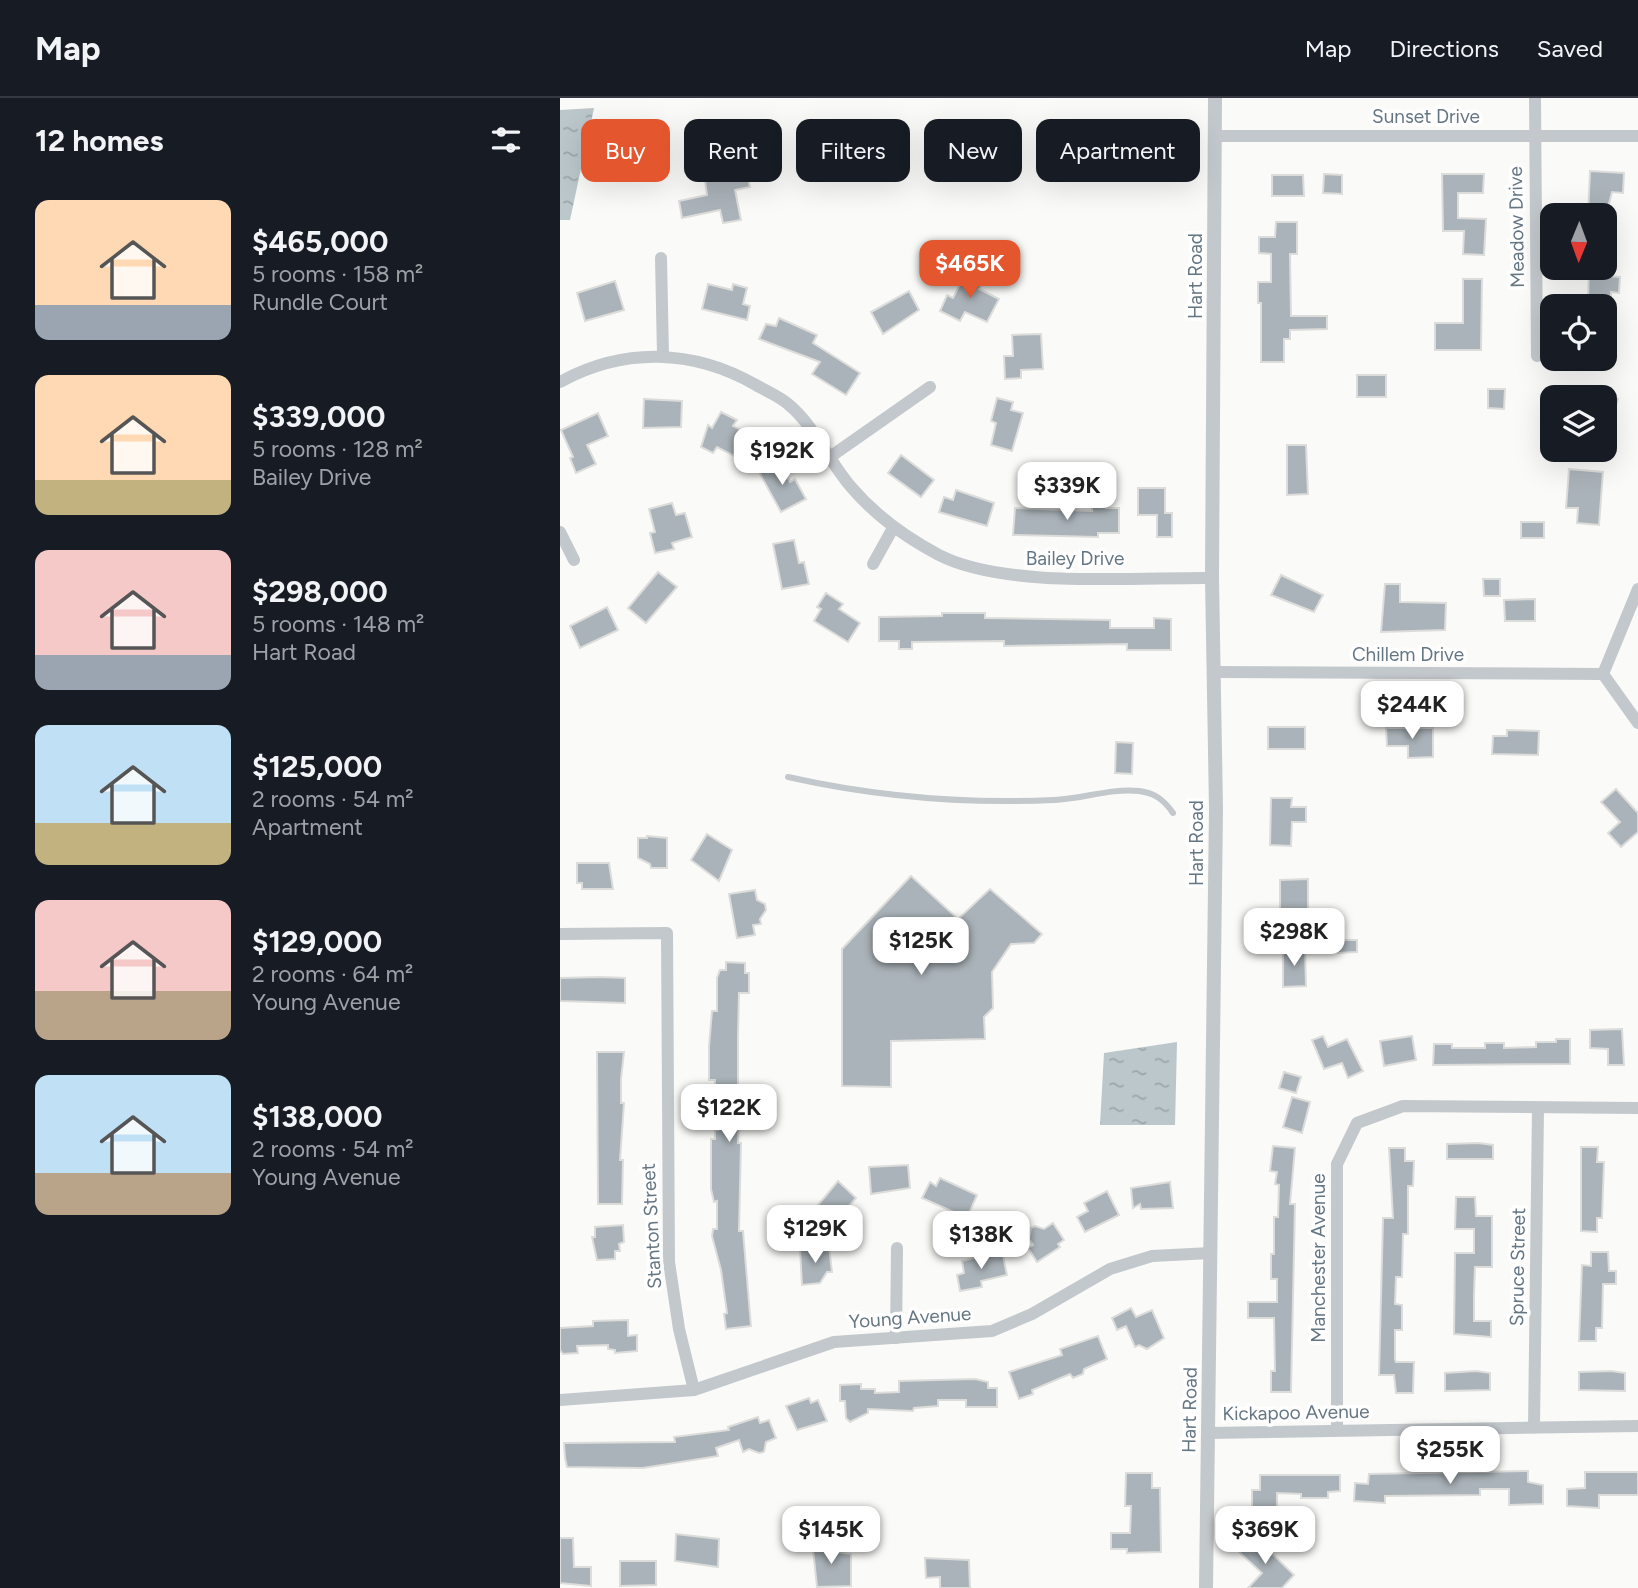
<!DOCTYPE html>
<html lang="en">
<head>
<meta charset="utf-8">
<style>
	:root { --surface:#171b24; --page:#20242c; --text:#f1f3f6; --muted:#9ea1a6; --line:#363941; --accent:#e4572e }
	body { margin:0; font-family:Figtree,sans-serif; background:var(--page); color:var(--text); height:100vh; display:flex; flex-direction:column; font-size:26px; white-space:nowrap }
	* { box-sizing:border-box; margin:0 }
	p { font-size:23px; color:var(--muted) }
	.icon { flex:none; width:38px; height:38px; fill:none; stroke:currentColor; stroke-width:2; stroke-linecap:round; stroke-linejoin:round }
	.map { position:relative; flex:1; overflow:hidden }
	.drawer { display:flex; flex-direction:column; background:var(--surface); width:560px }
	.drawer>* { flex:none }
	.banner { position:absolute; left:21px; top:21px; width:665px; height:63px; display:flex; gap:14px }
	.needle { width:46px; rotate:181deg }
	.buttons { position:absolute; left:980px; top:105px; display:grid; gap:14px }
	.buttons a { display:grid; place-items:center; width:77px; height:77px; border-radius:14px; background:var(--surface); box-shadow:0 7px 28px #0002; font-size:35px }
	.price { position:absolute; translate:-50% -60px; padding:0 16px; border-radius:14px; background:#fff; color:#222; font-size:23px; line-height:46px; filter:drop-shadow(0 2px 4px #0008) }
	.price::after { content:''; position:absolute; left:50%; top:42px; width:21px; height:16px; margin-left:-10px; background:inherit; clip-path:polygon(0 0,100% 0,50% 100%) }
	.price.selected { background:var(--accent); color:#fff }
	ul { padding:0; list-style:none }
	li { display:flex; align-items:center; gap:21px; height:175px; padding:0 35px }
	li span { display:grid; place-items:center; flex:none; width:196px; height:140px; border-radius:14px; color:#555 }
	li>.icon { margin-inline-start:auto }
	span .icon { width:84px; height:84px; fill:#fffc; stroke-width:1 }
	li b { font-size:30px }
	h2 { display:flex; justify-content:space-between; align-items:center; height:84px; padding:0 35px; font-size:30px }
	.pill { padding:0 24px; border-radius:14px; background:var(--surface); box-shadow:0 7px 28px #0002; font-size:24px; line-height:63px }
	.pill.selected { background:var(--accent); color:#fff }
	header { display:flex; align-items:center; gap:42px; box-sizing:border-box; height:98px; padding:0 35px; background:var(--surface); border-bottom:2px solid var(--line) }
	header strong { font-size:33px }
	nav { display:flex; gap:38px; margin-inline-start:auto; font-size:24px }
	main { display:flex; flex:1; min-height:0 }
	.map>svg:first-child { display:block }
	.water { fill:url(#water-ripples) }
	.building { fill:#aab3b9; stroke:#dcdcda; stroke-width:2 }
	.lines { fill:none; stroke-linecap:round; stroke-linejoin:round }
	.service { stroke:#c3c8cc; stroke-width:6 }
	.minor { stroke:#c3c8cc; stroke-width:12 }
	.tertiary { stroke:#c3c8cc; stroke-width:14 }
	.labels { text-anchor:middle; stroke-width:7; stroke-linejoin:round; paint-order:stroke }
	.street-label { font-size:19px; fill:#657683; stroke:#fff }
</style>
</head>
<body>
<header>
<strong>Map</strong>
<nav><a>Map</a><a>Directions</a><a>Saved</a></nav>
</header>
<main>
<section class="drawer">
<h2>12 homes<svg class="icon" aria-label="filters" viewBox="0 0 24 24"><path d="M4 7h16M4 17h16"/><circle cx="9" cy="7" r="2"/><circle cx="15" cy="17" r="2"/></svg></h2>
<ul>
<li><span style="background:linear-gradient(#ffd9b3 75%,#9aa5b1 0)"><svg class="icon" aria-label="home" viewBox="0 0 24 24"><path d="M3 11l9-7 9 7M6 9v11h12V9"/></svg></span><div><b>$465,000</b><p>5 rooms · 158 m²</p><p>Rundle Court</p></div></li>
<li><span style="background:linear-gradient(#ffd9b3 75%,#c2b280 0)"><svg class="icon" aria-label="home" viewBox="0 0 24 24"><path d="M3 11l9-7 9 7M6 9v11h12V9"/></svg></span><div><b>$339,000</b><p>5 rooms · 128 m²</p><p>Bailey Drive</p></div></li>
<li><span style="background:linear-gradient(#f6c9c9 75%,#9aa5b1 0)"><svg class="icon" aria-label="home" viewBox="0 0 24 24"><path d="M3 11l9-7 9 7M6 9v11h12V9"/></svg></span><div><b>$298,000</b><p>5 rooms · 148 m²</p><p>Hart Road</p></div></li>
<li><span style="background:linear-gradient(#bfe0f5 70%,#c2b280 0)"><svg class="icon" aria-label="home" viewBox="0 0 24 24"><path d="M3 11l9-7 9 7M6 9v11h12V9"/></svg></span><div><b>$125,000</b><p>2 rooms · 54 m²</p><p>Apartment</p></div></li>
<li><span style="background:linear-gradient(#f6c9c9 65%,#b9a48a 0)"><svg class="icon" aria-label="home" viewBox="0 0 24 24"><path d="M3 11l9-7 9 7M6 9v11h12V9"/></svg></span><div><b>$129,000</b><p>2 rooms · 64 m²</p><p>Young Avenue</p></div></li>
<li><span style="background:linear-gradient(#bfe0f5 70%,#b9a48a 0)"><svg class="icon" aria-label="home" viewBox="0 0 24 24"><path d="M3 11l9-7 9 7M6 9v11h12V9"/></svg></span><div><b>$138,000</b><p>2 rooms · 54 m²</p><p>Young Avenue</p></div></li>
</ul>
</section>
<div class="map">
<svg width="1078" height="1490" viewBox="0 0 1078 1490">
	<defs>
		<pattern id="water-ripples" width="26" height="14" patternUnits="userSpaceOnUse" patternTransform="scale(1.75)"><rect width="26" height="14" fill="#bbc7cb"/><path d="M2 4q2-2 4 0t4 0M15 11q2-2 4 0t4 0" fill="none" stroke="#9ca6aa"/></pattern>
	</defs>
	<rect width="100%" height="100%" fill="#fafaf8"/>
	<!-- water -->
	<g class="water">
		<path d="M34 10 10 122H0V12Z"/>
		<path d="M617 944 615 1027H540L544 955Z"/>
	</g>
	<!-- building -->
	<g class="building">
		<path d="M193 46 199 72 187 74 190 89 175 92 181 122 163 125 160 112 122 120 119 103 147 97 145 83 161 79 155 51Z"/>
		<path d="M1030 73 1064 75 1063 95 1052 94 1046 117H1028Z"/>
		<path d="M764 76 782 77V96L763 95Z"/>
		<path d="M882 76H924L923 95H898V120L926 121 924 157 903 156 904 133H883Z"/>
		<path d="M712 77H743L744 98H712Z"/>
		<path d="M716 124H737V156H730L731 218H767V231L730 232V241H724V264H701V205H698V184H711V156L699 155V139H715Z"/>
		<path d="M1045 142H1055L1056 156H1045Z"/>
		<path d="M1029 170H1047V178L1060 179 1059 195 1051 194V204H1028Z"/>
		<path d="M407 172 425 180 419 191 439 201 427 224 405 214 400 223 380 213 387 197 393 200Z"/>
		<path d="M903 181H922L921 252H875V225H903Z"/>
		<path d="M55 183 64 212 25 223 17 195Z"/>
		<path d="M148 186 172 192 173 186 187 190 183 206 190 208 187 222 142 211Z"/>
		<path d="M349 193 359 212 323 236 311 214Z"/>
		<path d="M219 220 257 237 253 245 300 275 286 297 252 276 260 264 199 241 206 226 216 228Z"/>
		<path d="M481 236 483 271 461 272V280L445 281 444 258H453L452 237Z"/>
		<rect x="797" y="277" width="29" height="22"/>
		<path d="M928 291H945L944 311 928 310Z"/>
		<path d="M1045 296 1058 301 1046 334H1045Z"/>
		<path d="M437 300 453 304 451 312 463 315 452 353 431 347 436 325 431 323Z"/>
		<path d="M84 301 122 303 121 329 83 330Z"/>
		<path d="M161 314 177 322 173 328 196 340 184 363 157 349 153 355 141 349 148 327 152 330Z"/>
		<path d="M38 315 48 338 27 347 36 366 16 375 10 360 13 359 1 332Z"/>
		<path d="M727 347H746L748 396 727 397Z"/>
		<path d="M341 357 374 382 361 399 328 375Z"/>
		<path d="M219 363 230 384 235 381 246 401 221 414 199 374Z"/>
		<path d="M1009 371 1043 374 1039 427 1017 425 1018 410H1006Z"/>
		<path d="M578 390H605V415H612V439H597V417H578Z"/>
		<path d="M396 392 434 405 427 428 379 414 384 399 393 402Z"/>
		<path d="M112 405 116 417 125 415 132 439 112 445 114 451 95 455 90 435 95 434 89 411Z"/>
		<path d="M532 405H546V410H559V435H538V439L453 437 455 410 532 413Z"/>
		<rect x="961" y="424" width="23" height="16"/>
		<path d="M234 442 239 465 244 464 249 486 222 491 213 446Z"/>
		<path d="M98 474 117 489 86 525 68 510Z"/>
		<path d="M721 477 763 497 754 514 711 497Z"/>
		<path d="M923 481H940V498H924Z"/>
		<path d="M825 486H840V504L886 505 885 532 821 534Z"/>
		<path d="M266 495 283 506 279 511 300 525 288 544 254 523 261 511 257 509Z"/>
		<path d="M975 501V523H945L944 502Z"/>
		<path d="M47 509 58 532 20 550 10 528Z"/>
		<path d="M382 515H425V520L550 522V530H594V520L611 521V552H567V546L444 548V543L352 544V551H339V543H319V519L382 518Z"/>
		<rect x="708" y="629" width="37" height="22"/>
		<path d="M826 630H873V659L848 660V648H827Z"/>
		<path d="M947 632 979 633 978 657 932 656 933 638H947Z"/>
		<path d="M556 644 573 645 572 676 555 675Z"/>
		<path d="M1056 691 1078 715V734L1061 749 1048 735 1060 724 1041 704Z"/>
		<path d="M711 700H732L731 709H746V724H732L731 748 710 747Z"/>
		<path d="M147 736 172 752 159 783 131 762Z"/>
		<path d="M87 738 107 740V770H91L90 766 78 760V740H87Z"/>
		<path d="M17 765H49L53 791H22V785H17Z"/>
		<path d="M351 778 398 821 430 791 482 836 474 845 451 846 432 874 433 910 424 919 425 941 331 943V989L282 988V851Z"/>
		<path d="M748 781V826H720V782Z"/>
		<path d="M195 792 197 802 205 806 206 812 200 821 201 826 193 827 195 837 177 840 169 796Z"/>
		<path d="M778 842H797V854L778 855Z"/>
		<path d="M723 852H745L746 888 723 889Z"/>
		<path d="M166 864 185 865V875H189V895H179L178 938V987H185V999H175V1022H179L178 1045H181L179 1133H183L191 1228 166 1231 164 1216 167 1215 161 1172 152 1138 153 1131H157V1103L154 1104 151 1091V1041H155V1032H158L159 997H155V982H149V948L152 913H157V880L160 872H166Z"/>
		<path d="M40 879 65 880V905L0 903V880Z"/>
		<path d="M1062 931 1064 967H1048V951L1030 950V932Z"/>
		<path d="M763 938 768 949 787 941 803 973 788 980 782 965 764 971 752 942Z"/>
		<path d="M852 938 856 962 824 968 820 943Z"/>
		<path d="M996 941H1010V966L873 967 874 946H892V950H925V945H944V950L976 949V944H996Z"/>
		<path d="M37 954H64L61 981V1005H64L60 1062H63L62 1106H38Z"/>
		<path d="M724 974 741 979 736 995 719 990Z"/>
		<path d="M732 999 750 1004 742 1035 723 1029Z"/>
		<path d="M918 1045 933 1047V1061H887V1046Z"/>
		<path d="M713 1048 735 1050 730 1106H735L731 1294H711V1273H715L714 1220H688V1204H717V1181H711V1156H714V1119H718L719 1087 715 1086 717 1074 710 1073Z"/>
		<path d="M1021 1049H1038L1037 1064H1044L1042 1120H1037V1134L1021 1133Z"/>
		<path d="M829 1050H845V1063H854L853 1088H848V1136H843L842 1179H836L835 1206 842 1207V1232H835V1261L836 1264H854L853 1295H836L834 1277H819L823 1120H833Z"/>
		<path d="M348 1067 350 1090 311 1096 309 1069Z"/>
		<path d="M380 1080 417 1097 407 1120 362 1100 370 1084 376 1088Z"/>
		<path d="M278 1083 296 1100 266 1135 249 1118Z"/>
		<path d="M610 1084 613 1110 581 1111 580 1106 573 1110 571 1090Z"/>
		<path d="M547 1093 559 1117 525 1134 517 1119 528 1113 524 1105Z"/>
		<path d="M896 1099H915L916 1118H932V1169H915L914 1197V1223H931V1239L894 1236 895 1155H914V1131H895Z"/>
		<path d="M493 1125 504 1142 498 1146 500 1149 477 1164 468 1150 473 1147 469 1141 471 1130 475 1128 484 1131Z"/>
		<path d="M63 1127 64 1144 59 1146 60 1153H55V1161L37 1162 32 1139H35V1129Z"/>
		<path d="M269 1149 272 1174H267L260 1185 242 1187 240 1151Z"/>
		<path d="M442 1153 447 1177 421 1183 422 1189 400 1193 397 1177 404 1175 402 1163Z"/>
		<path d="M1031 1154H1048L1049 1173H1056V1186H1043L1042 1230H1036V1243H1019L1022 1167 1031 1168Z"/>
		<path d="M571 1210 576 1219 592 1212 604 1240 587 1251 579 1247 575 1249 566 1228 557 1232 552 1220Z"/>
		<path d="M68 1222V1238L77 1237V1253L55 1255V1252L48 1251V1247L17 1248 18 1255 3 1256 0 1252V1230L33 1228V1223Z"/>
		<path d="M538 1238 547 1261 524 1271 523 1276 513 1280 510 1276 472 1292 473 1296 459 1301 449 1274 502 1257 500 1251Z"/>
		<path d="M916 1273 930 1275V1292L885 1293V1275Z"/>
		<path d="M1051 1273 1065 1275V1293L1019 1292V1274Z"/>
		<path d="M415 1281 428 1284V1290H437V1309H406V1302H378V1308L354 1310 353 1313 308 1311V1315L290 1324 286 1320 285 1303H280V1287L301 1286V1291H315V1295L339 1294V1283Z"/>
		<path d="M249 1300 251 1305 258 1302 267 1323 237 1332 226 1308Z"/>
		<path d="M198 1319 200 1325 209 1322 216 1340 206 1344 204 1354 199 1355 189 1351 183 1354 179 1342 156 1350 158 1358 83 1370 7 1369 5 1360 4 1345 115 1344 114 1339 169 1332 168 1329Z"/>
		<path d="M968 1373V1384L983 1387V1406L949 1407V1391H920V1397L825 1398V1405L794 1403 795 1385 808 1386 809 1376Z"/>
		<path d="M1025 1374H1078V1397H1039V1410L1007 1408V1391L1025 1390Z"/>
		<path d="M566 1375H592V1390H600L601 1454 567 1455V1451H551V1435H570L571 1408H565Z"/>
		<path d="M700 1377H780V1393L768 1394V1400H741V1396L717 1395V1411H692V1392H700Z"/>
		<path d="M116 1436 159 1441 158 1469 115 1463Z"/>
		<path d="M693 1437 734 1477 722 1490H688L702 1475 678 1453Z"/>
		<path d="M0 1440H13L14 1469H31V1488L0 1485Z"/>
		<path d="M252 1442H269V1453L291 1456V1488L257 1489Z"/>
		<path d="M365 1460 409 1462 410 1490H380V1479L366 1480Z"/>
		<path d="M60 1463H96V1487L60 1488Z"/>
	</g>
	<g class="lines">
		<!-- service -->
		<path class="service" d="M228 679C313 698 406 706 494 702 522 701 551 690 579 693 595 695 604 702 613 715"/>
		<!-- minor -->
		<g class="minor">
			<path d="M975 0 977 258"/>
			<path d="M655 38H1078"/>
			<path d="M101 160 103 257"/>
			<path d="M0 284C64 249 133 251 196 287 206 293 219 298 228 306 255 328 269 364 292 390 316 418 347 440 379 457 445 491 577 479 652 480"/>
			<path d="M270 359 370 289"/>
			<path d="M0 434 14 462"/>
			<path d="M313 466 333 430"/>
			<path d="M653 574 1043 576"/>
			<path d="M1043 576 1078 491"/>
			<path d="M1043 576 1078 625"/>
			<path d="M0 836 107 835 109 1164 119 1231 134 1292"/>
			<path d="M336 1240 337 1150"/>
			<path d="M0 1302 134 1292 274 1244 432 1233 472 1216 550 1171 592 1158 651 1155"/>
			<path d="M974 1329 978 1010"/>
			<path d="M777 1332V1066L797 1025 843 1008 1078 1010"/>
			<path d="M648 1335 1078 1328"/>
		</g>
		<!-- tertiary -->
		<path class="tertiary" d="M646 1490 656 711 652 480 655 0"/>
	</g>
	<g class="labels">
		<!-- street labels -->
		<g class="street-label">
			<text x="866" y="25">Sunset Drive</text>
			<text transform="translate(956 129) rotate(-91)" y="7">Meadow Drive</text>
			<text transform="translate(635 178) rotate(-90)" y="7">Hart Road</text>
			<text x="515" y="467">Bailey Drive</text>
			<text x="848" y="563">Chillem Drive</text>
			<text transform="translate(636 745) rotate(-90)" y="7">Hart Road</text>
			<text transform="translate(91 1128) rotate(-93)" y="7">Stanton Street</text>
			<text transform="translate(758 1160) rotate(-90)" y="7">Manchester Avenue</text>
			<text transform="translate(957 1169) rotate(-89)" y="7">Spruce Street</text>
			<text transform="translate(350 1219) rotate(-4)" y="7">Young Avenue</text>
			<text transform="translate(629 1312) rotate(-89)" y="7">Hart Road</text>
			<text transform="translate(736 1314) rotate(-1)" y="7">Kickapoo Avenue</text>
		</g>
	</g>
</svg>
<div class="buttons">
<a><svg class="needle" viewBox="-14 -14 28 28"><path d="M0-13l5 13h-10z" fill="#e53935"/><path d="M0 13l5-13h-10z" fill="#9ea1a6"/></svg></a>
<a><svg class="icon" aria-label="locate" viewBox="0 0 24 24"><circle cx="12" cy="12" r="6"/><path d="M12 2v4M12 18v4M2 12h4M18 12h4"/></svg></a>
<a><svg class="icon" aria-label="layers" viewBox="0 0 24 24"><path d="M12 4l9 5-9 5-9-5zM3 14l9 5 9-5"/></svg></a>
</div>
<b class="price selected" style="left:410px;top:202px">$465K</b>
<b class="price" style="left:222px;top:389px">$192K</b>
<b class="price" style="left:507px;top:424px">$339K</b>
<b class="price" style="left:852px;top:643px">$244K</b>
<b class="price" style="left:734px;top:870px">$298K</b>
<b class="price" style="left:361px;top:879px">$125K</b>
<b class="price" style="left:169px;top:1046px">$122K</b>
<b class="price" style="left:255px;top:1167px">$129K</b>
<b class="price" style="left:421px;top:1173px">$138K</b>
<b class="price" style="left:890px;top:1388px">$255K</b>
<b class="price" style="left:271px;top:1468px">$145K</b>
<b class="price" style="left:705px;top:1468px">$369K</b>
<div class="banner">
<a class="pill selected">Buy</a>
<a class="pill">Rent</a>
<a class="pill">Filters</a>
<a class="pill">New</a>
<a class="pill">Apartment</a>
</div>
</div>
</main>
</body>
</html>
